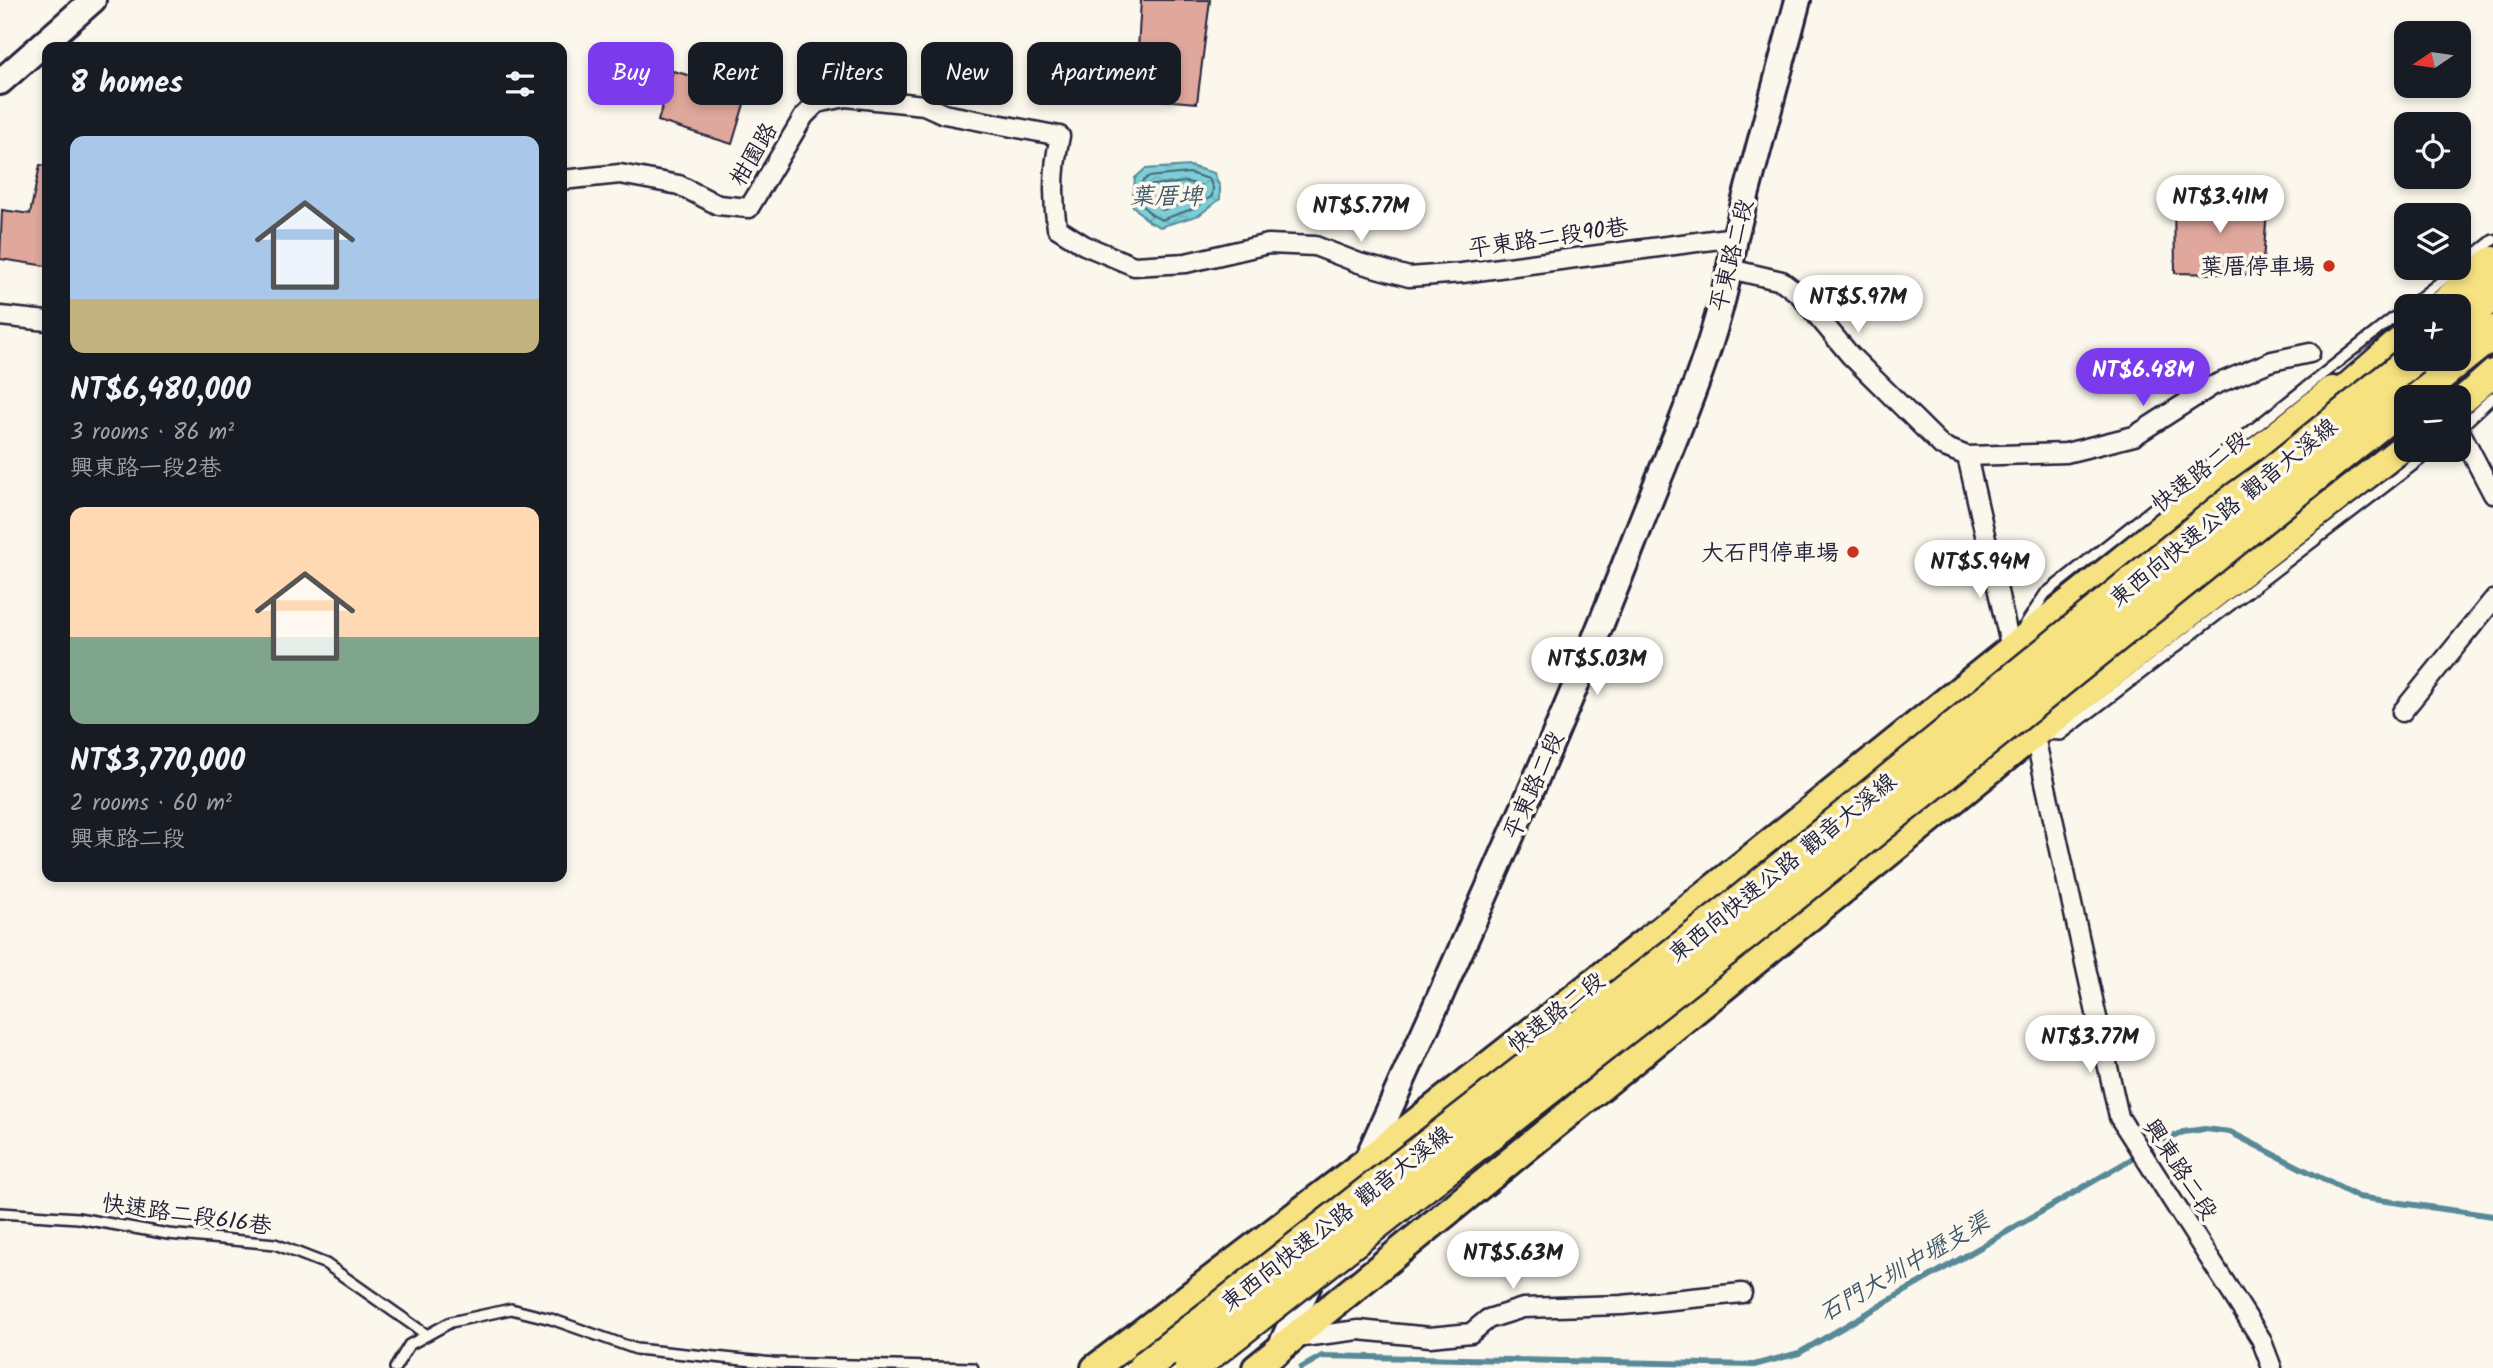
<!DOCTYPE html>
<html lang="en">
<head>
<meta charset="utf-8">
<style>
	:root { --surface:#171b24; --page:#20242c; --text:#f1f3f6; --muted:#9ea1a6; --accent:#7c3aed }
	body { margin:0; font-family:Kalam,"LXGW WenKai TC",sans-serif; background:var(--page); color:var(--text); height:100vh; display:flex; flex-direction:column; font-size:26px; white-space:nowrap }
	* { box-sizing:border-box; margin:0 }
	p { font-size:23px; color:var(--muted) }
	.icon { flex:none; width:38px; height:38px; fill:none; stroke:currentColor; stroke-width:2; stroke-linecap:round; stroke-linejoin:round }
	.map { position:relative; flex:1; overflow:hidden }
	.sheet { position:absolute; left:42px; top:42px; width:525px; height:840px; display:flex; flex-direction:column; background:var(--surface); border-radius:14px; box-shadow:0 4px 10px #0003 }
	.sheet>* { flex:none }
	.guide { position:absolute; left:588px; top:42px; width:665px; height:63px; display:flex; gap:14px }
	.needle { width:46px; rotate:257deg }
	.tools { position:absolute; left:2394px; top:21px; display:grid; gap:14px }
	.tools a { display:grid; place-items:center; width:77px; height:77px; border-radius:14px; background:var(--surface); box-shadow:0 4px 10px #0003; font-size:35px }
	.price { position:absolute; translate:-50% -60px; padding:0 16px; border-radius:24px; background:#fff; color:#222; font-size:23px; line-height:46px; filter:drop-shadow(0 2px 4px #0008) }
	.price::after { content:''; position:absolute; left:50%; top:42px; width:21px; height:16px; margin-left:-10px; background:inherit; clip-path:polygon(0 0,100% 0,50% 100%) }
	.price.active { background:var(--accent); color:#fff }
	ul { padding:0; list-style:none }
	li { display:grid; align-content:center; gap:14px; height:371px; padding:0 28px }
	li span { display:grid; place-items:center; height:217px; border-radius:14px; color:#555 }
	li>.icon { margin-inline-start:auto }
	span .icon { width:126px; height:126px; fill:#fffc; stroke-width:1 }
	li b { font-size:30px }
	h2 { display:flex; justify-content:space-between; align-items:center; height:84px; padding:0 28px; font-size:30px }
	.pill { padding:0 24px; border-radius:14px; background:var(--surface); box-shadow:0 4px 10px #0003; font-size:24px; line-height:63px }
	.pill.active { background:var(--accent); color:#fff }
	.map>svg:first-child { display:block }
	.water { fill:url(#water-waves); stroke:#598998; stroke-width:2 }
	.lines { fill:none; stroke-linecap:round; stroke-linejoin:round }
	.shore { stroke:#466779; stroke-width:2 }
	.stream { stroke:#598998; stroke-width:6 }
	.building { fill:#e0a79c; stroke:#22223b; stroke-width:2 }
	.lane-casing { stroke:#22223b; stroke-width:14 }
	.street-casing { stroke:#22223b; stroke-width:23 }
	.secondary-casing { stroke:#22223b; stroke-width:30 }
	.primary-casing { stroke:#22223b; stroke-width:32 }
	.highway-casing { stroke:#22223b; stroke-width:37 }
	.lane { stroke:#fbf7ec; stroke-width:9 }
	.street { stroke:#fbf7ec; stroke-width:18 }
	.secondary { stroke:#fbf7ec; stroke-width:24 }
	.primary { stroke:#f7e281; stroke-width:26 }
	.highway { stroke:#f7e281; stroke-width:32 }
	.highway-bridge-casing { stroke:#22223b; stroke-width:37; stroke-linecap:butt }
	.highway-bridge { stroke:#f7e281; stroke-width:32 }
	.poi-dot { fill:#c8321e; stroke:#fbf7ec; stroke-width:2.5 }
	.labels { text-anchor:middle; stroke-width:7; stroke-linejoin:round; paint-order:stroke }
	.street-label { font-size:23px; fill:#22223b; stroke:#fbf7ec }
	.poi-label { font-size:23px; fill:#22223b; stroke:#fbf7ec; text-anchor:end }
	.water-label { font-size:24px; font-style:italic; fill:#3d566a; stroke:#fbf7ec }
</style>
</head>
<body>
<div class="map">
<svg width="2493" height="1368" viewBox="0 0 2493 1368">
	<defs>
		<pattern id="water-waves" width="16" height="10" patternUnits="userSpaceOnUse" patternTransform="scale(1.75)"><rect width="16" height="10" fill="#7dced6"/><path d="M0 5q4-4 8 0t8 0" fill="none" stroke="#6cb1b9"/></pattern>
	</defs>
	<rect width="100%" height="100%" fill="#fbf7ec"/>
	<filter id="ink" filterUnits="userSpaceOnUse"><feTurbulence type="fractalNoise" baseFrequency=".0143" numOctaves="2"/><feDisplacementMap in="SourceGraphic" scale="14" xChannelSelector="R" yChannelSelector="G"/><feConvolveMatrix kernelMatrix="1 2 1 2 8 2 1 2 1" color-interpolation-filters="sRGB"/></filter>
	<g filter="url(#ink)">
		<!-- water -->
		<path class="water" d="M1190 166 1214 173 1220 187V199L1199 215 1160 227 1148 221 1132 205 1135 178 1145 169Z"/>
		<g class="lines">
			<!-- shore -->
			<g class="shore">
				<path d="M1189 173 1209 179 1213 188 1212 196 1195 208 1161 220 1152 215 1139 202 1141 183 1148 177Z"/>
				<path d="M1188 182 1202 186 1204 189 1191 201 1162 210 1148 198 1149 188 1152 185Z"/>
			</g>
			<!-- stream -->
			<path class="stream" d="M1301 1368 1322 1356 1754 1365 1799 1353 2154 1146 2183 1132 2205 1129 2230 1132 2358 1197 2493 1216"/>
		</g>
		<!-- building -->
		<g class="building">
			<path d="M1141 0H1210L1197 103 1135 98Z"/>
			<path d="M673 71 748 91 732 144 658 121Z"/>
			<path d="M40 165 47 166V266L0 259 2 210 30 214Z"/>
			<path d="M2174 197 2268 198 2262 275 2175 273Z"/>
		</g>
		<g class="lines">
			<defs>
				<g id="lane">
					<path d="M2459 267 2493 240"/>
					<path d="M2409 306 2458 268"/>
					<path d="M2459 429 2493 397"/>
					<path d="M2026 623 2045 594 2406 308"/>
					<path d="M2043 734 2061 735 2433 450"/>
					<path d="M0 1213 78 1218 168 1234 275 1244 326 1264 427 1335"/>
					<path d="M395 1368 409 1345 451 1322 511 1309 551 1319 636 1349 773 1363 973 1368"/>
				</g>
				<g id="street">
					<path d="M562 180 620 174 679 185 718 205 749 208 804 116 817 103 846 97 924 105 944 114 1060 136C1053 167 1052 196 1057 228L1084 245 1134 266 1186 263 1268 244 1315 246 1359 263 1409 277 1462 273 1735 237"/>
					<path d="M1730 269 1782 281 1799 294 1850 355 1942 446 1967 456 2066 453 2134 436 2212 386 2272 361 2310 353"/>
					<path d="M0 316 47 321"/>
					<path d="M2459 429 2493 494"/>
					<path d="M1967 456 2013 657"/>
					<path d="M2402 712 2493 600"/>
					<path d="M2033 728 2119 1117 2261 1339 2272 1368"/>
					<path d="M1295 1338 1359 1330 1430 1337 1471 1333 1488 1319 1523 1308 1622 1305 1742 1293"/>
				</g>
				<g id="secondary">
					<path d="M0 82 93 0"/>
					<path d="M1365 1164C1459 953 1556 743 1639 528 1676 433 1721 338 1735 237L1798 0"/>
					<path d="M1278 1352 1314 1273"/>
				</g>
				<g id="primary">
					<path d="M2459 403 2493 373"/>
					<path d="M1095 1368 1365 1162 1711 890 2332 390"/>
					<path d="M1256 1368 2035 734 2406 445"/>
				</g>
				<g id="highway">
					<path d="M2444 306 2493 263"/>
					<path d="M2459 321 2493 294"/>
					<path d="M2412 397 2493 332"/>
					<path d="M2306 434 2333 403 2406 339"/>
				</g>
			</defs>
			<!-- lane casing -->
			<use href="#lane" class="lane-casing"/>
			<!-- street casing -->
			<use href="#street" class="street-casing"/>
			<!-- secondary casing -->
			<use href="#secondary" class="secondary-casing"/>
			<!-- primary casing -->
			<use href="#primary" class="primary-casing"/>
			<!-- highway casing -->
			<use href="#highway" class="highway-casing"/>
			<!-- lane -->
			<use href="#lane" class="lane"/>
			<!-- street -->
			<use href="#street" class="street"/>
			<!-- secondary -->
			<use href="#secondary" class="secondary"/>
			<!-- primary -->
			<use href="#primary" class="primary"/>
			<!-- highway -->
			<use href="#highway" class="highway"/>
			<defs>
				<g id="highway-bridge">
					<path d="M1144 1368 1729 911 2233 501 2272 473 2413 359"/>
					<path d="M1191 1368 1744 935 2406 402"/>
				</g>
			</defs>
			<!-- highway-bridge casing -->
			<use href="#highway-bridge" class="highway-bridge-casing"/>
			<!-- highway-bridge -->
			<use href="#highway-bridge" class="highway-bridge"/>
		</g>
	</g>
	<!-- markers -->
	<g class="poi-dot">
		<circle cx="2329" cy="266" r="7"/>
		<circle cx="1853" cy="552" r="7"/>
	</g>
	<g class="labels">
		<!-- street labels -->
		<g class="street-label">
			<text transform="translate(753 154) rotate(-59)" y="8">柑園路</text>
			<text transform="translate(1548 237) rotate(-8)" y="8">平東路二段90巷</text>
			<text transform="translate(1731 255) rotate(-76)" y="8">平東路二段</text>
			<text transform="translate(2200 471) rotate(-38)" y="8">快速路二段</text>
			<text transform="translate(2223 512) rotate(-39)" y="8">東西向快速公路 觀音大溪線</text>
			<text transform="translate(1533 785) rotate(-66)" y="8">平東路二段</text>
			<text transform="translate(1782 867) rotate(-39)" y="8">東西向快速公路 觀音大溪線</text>
			<text transform="translate(1556 1012) rotate(-38)" y="8">快速路二段</text>
			<text transform="translate(2181 1169) rotate(57)" y="8">興東路二段</text>
			<text transform="translate(187 1214) rotate(8)" y="8">快速路二段616巷</text>
			<text transform="translate(1336 1218) rotate(-38)" y="8">東西向快速公路 觀音大溪線</text>
		</g>
		<!-- poi labels -->
		<g class="poi-label">
			<text x="2315" y="274">葉厝停車場</text>
			<text x="1839" y="560">大石門停車場</text>
		</g>
		<!-- water labels -->
		<g class="water-label">
			<text x="1166" y="204">葉厝埤</text>
			<text transform="translate(1904 1267) rotate(-30)" y="8">石門大圳中壢支渠</text>
		</g>
	</g>
</svg>
<div class="tools">
<a><svg class="needle" viewBox="-14 -14 28 28"><path d="M0-13l5 13h-10z" fill="#e53935"/><path d="M0 13l5-13h-10z" fill="#9ea1a6"/></svg></a>
<a><svg class="icon" aria-label="locate" viewBox="0 0 24 24"><circle cx="12" cy="12" r="6"/><path d="M12 2v4M12 18v4M2 12h4M18 12h4"/></svg></a>
<a><svg class="icon" aria-label="layers" viewBox="0 0 24 24"><path d="M12 4l9 5-9 5-9-5zM3 14l9 5 9-5"/></svg></a>
<a>+</a>
<a>−</a>
</div>
<b class="price" style="left:2220px;top:235px">NT$3.41M</b>
<b class="price" style="left:1361px;top:244px">NT$5.77M</b>
<b class="price" style="left:1858px;top:335px">NT$5.97M</b>
<b class="price active" style="left:2143px;top:408px">NT$6.48M</b>
<b class="price" style="left:1980px;top:600px">NT$5.94M</b>
<b class="price" style="left:1597px;top:697px">NT$5.03M</b>
<b class="price" style="left:2090px;top:1075px">NT$3.77M</b>
<b class="price" style="left:1513px;top:1291px">NT$5.63M</b>
<div class="guide">
<a class="pill active">Buy</a>
<a class="pill">Rent</a>
<a class="pill">Filters</a>
<a class="pill">New</a>
<a class="pill">Apartment</a>
</div>
<section class="sheet">
<h2>8 homes<svg class="icon" aria-label="filters" viewBox="0 0 24 24"><path d="M4 7h16M4 17h16"/><circle cx="9" cy="7" r="2"/><circle cx="15" cy="17" r="2"/></svg></h2>
<ul>
<li><span style="background:linear-gradient(#a9c7e8 75%,#c2b280 0)"><svg class="icon" aria-label="home" viewBox="0 0 24 24"><path d="M3 11l9-7 9 7M6 9v11h12V9"/></svg></span><div><b>NT$6,480,000</b><p>3 rooms · 86 m²</p><p>興東路一段2巷</p></div></li>
<li><span style="background:linear-gradient(#ffd9b3 60%,#7fa58c 0)"><svg class="icon" aria-label="home" viewBox="0 0 24 24"><path d="M3 11l9-7 9 7M6 9v11h12V9"/></svg></span><div><b>NT$3,770,000</b><p>2 rooms · 60 m²</p><p>興東路二段</p></div></li>
</ul>
</section>
</div>
</body>
</html>
